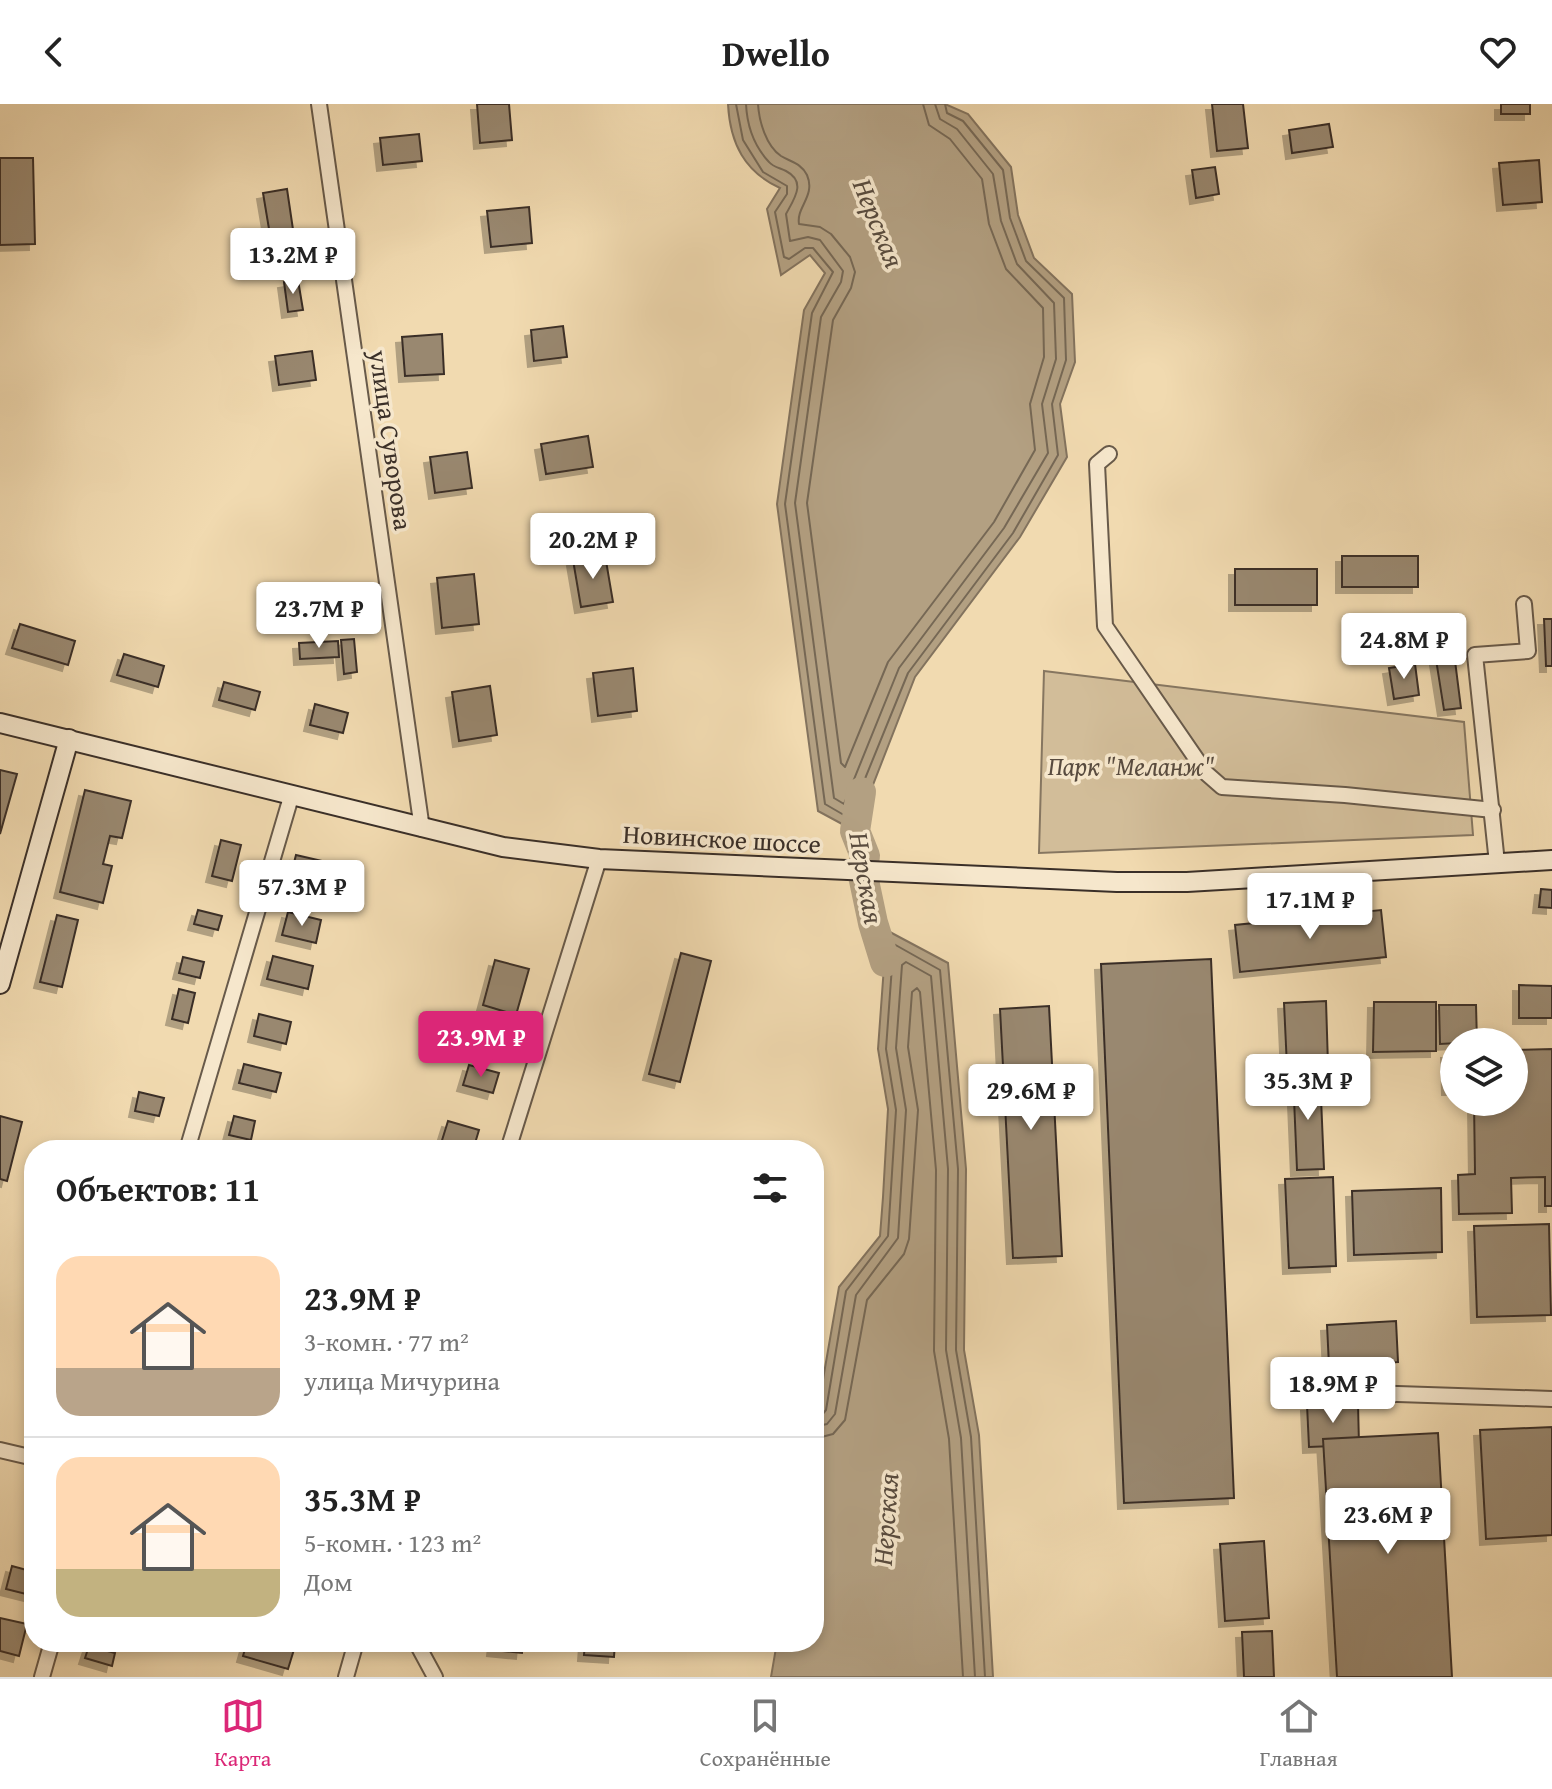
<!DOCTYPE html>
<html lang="ru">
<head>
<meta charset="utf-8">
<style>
	:root { --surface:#fff; --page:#f2f2f2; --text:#222; --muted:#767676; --line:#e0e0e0; --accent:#db2777 }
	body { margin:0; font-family:"Gentium Book Plus",serif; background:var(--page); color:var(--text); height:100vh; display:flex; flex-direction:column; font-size:30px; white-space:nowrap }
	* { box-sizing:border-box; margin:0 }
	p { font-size:26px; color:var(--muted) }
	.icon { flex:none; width:44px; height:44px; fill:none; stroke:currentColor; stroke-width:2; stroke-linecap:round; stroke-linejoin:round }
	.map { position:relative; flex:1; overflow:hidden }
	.panel { position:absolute; left:24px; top:1036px; width:800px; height:512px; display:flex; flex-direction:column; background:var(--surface); border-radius:32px; box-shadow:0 4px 12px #0003 }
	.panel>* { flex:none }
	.tools { position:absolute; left:1440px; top:924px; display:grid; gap:16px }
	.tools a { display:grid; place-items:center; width:88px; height:88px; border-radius:50%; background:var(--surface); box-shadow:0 4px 12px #0003; font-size:40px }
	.price { position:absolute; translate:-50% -68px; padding:0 18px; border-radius:8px; background:#fff; color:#222; font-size:26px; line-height:52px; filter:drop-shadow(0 2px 4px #0008) }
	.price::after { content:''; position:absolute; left:50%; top:48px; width:24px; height:18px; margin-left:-12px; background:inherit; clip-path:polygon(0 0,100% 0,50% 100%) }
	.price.active { background:var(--accent); color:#fff }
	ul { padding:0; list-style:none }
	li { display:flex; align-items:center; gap:24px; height:200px; padding:0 32px }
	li+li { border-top:2px solid var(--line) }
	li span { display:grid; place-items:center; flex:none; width:224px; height:160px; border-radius:24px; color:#555 }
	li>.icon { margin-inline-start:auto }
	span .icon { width:96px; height:96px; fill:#fffc; stroke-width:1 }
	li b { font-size:34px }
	h2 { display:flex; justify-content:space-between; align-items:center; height:96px; padding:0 32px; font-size:34px }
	header { display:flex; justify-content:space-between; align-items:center; height:104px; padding:0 32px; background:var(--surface); font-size:36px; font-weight:700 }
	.tabs { display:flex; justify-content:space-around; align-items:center; height:112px; border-top:2px solid var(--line); background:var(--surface); font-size:22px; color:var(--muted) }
	.tabs a { display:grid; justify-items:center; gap:4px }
	.tabs .active { color:var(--accent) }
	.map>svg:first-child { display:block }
	.green { fill:#d2bd99; stroke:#867660; stroke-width:2 }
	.water { fill:#b3a082; stroke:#83735e; stroke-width:2 }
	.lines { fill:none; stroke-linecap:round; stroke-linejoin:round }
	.shore { stroke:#766855; stroke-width:2 }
	.river { stroke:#b3a082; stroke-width:30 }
	.building { fill:#99886f; stroke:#3a2f28; stroke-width:2; filter:url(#shadow) }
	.street-casing { stroke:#685a4a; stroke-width:18 }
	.secondary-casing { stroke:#3a2f28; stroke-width:22 }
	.street { stroke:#f6e7cc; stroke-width:14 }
	.secondary { stroke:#f6e7cc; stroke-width:18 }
	.labels { text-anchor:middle; stroke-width:7; stroke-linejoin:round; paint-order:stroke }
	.street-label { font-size:26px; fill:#3a2f28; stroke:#f6e7cc }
	.park-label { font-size:26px; font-style:italic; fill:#584b3f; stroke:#f6e7cc }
	.water-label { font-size:28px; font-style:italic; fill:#584b3e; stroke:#f6e7cc }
</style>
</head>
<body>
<header><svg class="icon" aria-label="back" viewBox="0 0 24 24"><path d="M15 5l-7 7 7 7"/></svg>Dwello<svg class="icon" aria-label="heart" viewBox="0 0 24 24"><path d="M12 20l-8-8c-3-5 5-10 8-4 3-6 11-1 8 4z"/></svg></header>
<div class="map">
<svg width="1552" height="1573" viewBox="0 0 1552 1573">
	<defs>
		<filter id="shadow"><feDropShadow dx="-6" dy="6" stdDeviation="0" flood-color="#0004"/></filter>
	</defs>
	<rect width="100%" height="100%" fill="#f1dab0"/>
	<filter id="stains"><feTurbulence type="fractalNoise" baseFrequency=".0025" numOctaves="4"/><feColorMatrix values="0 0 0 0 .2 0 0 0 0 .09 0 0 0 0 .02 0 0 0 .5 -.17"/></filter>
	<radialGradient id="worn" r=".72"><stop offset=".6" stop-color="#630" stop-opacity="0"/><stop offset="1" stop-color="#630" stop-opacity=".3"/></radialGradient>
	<!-- green -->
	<path class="green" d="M1044 567 1464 618 1473 731 1039 749Z"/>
	<!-- water -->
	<g class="water">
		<path d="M728 0H945L968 10 1011 63 1018 111 1034 154 1072 190 1075 258 1060 300 1067 353 1020 433 915 573 855 727 818 707 777 400 804 206 825 169 810 151 781 171 767 105 780 84C745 68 730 40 728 0Z"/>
		<path d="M873 819 948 859 966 1065 964 1246 979 1331 993 1573H771L777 1538H814V1327L839 1183 880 1132 883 1093 888 1005 878 945 884 862Z"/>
	</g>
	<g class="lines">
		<!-- shore -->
		<g class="shore">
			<path d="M736 0 743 36 763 68 787 82V90L775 108 784 153 789 155 805 144H813L833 168 812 209 785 400 825 700 849 714 908 569 1013 429 1058 351 1052 300 1066 256 1064 194 1026 157 1010 114 1003 66 963 17 947 9 945 0"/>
			<path d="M746 0C747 21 754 42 769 58 773 63 780 64 786 67 807 78 794 95 786 110L790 137 808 133 820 136 843 167 841 178 821 213 795 399 834 694 844 700 899 564 1004 424 1048 349 1042 300 1056 255 1054 199 1017 160 1001 117 993 70 957 25 940 15 935 0"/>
			<path d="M758 0C759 17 766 42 781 52 791 58 801 59 807 71 816 92 796 103 799 120L820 123 831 130 850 153 855 168 851 184 833 216 807 399 841 659 845 663 888 558 994 418 1035 346 1030 300 1044 253 1043 204 1006 165 989 120 982 75 950 35 929 21 923 0"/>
			<path d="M814 1313 821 1312 826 1306 846 1187 888 1132 896 1006 886 945 892 862 887 842 892 839 940 866 958 1065 956 1246 971 1333 985 1573"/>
			<path d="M814 1323 827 1320 835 1310 856 1191 898 1134 906 1006 896 944 902 861 906 858 931 872 948 1065 946 1246 961 1334 975 1573"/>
			<path d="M814 1335 833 1330 845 1316 867 1196 904 1150 909 1135 918 1006 908 943 912 888 917 884 920 888 936 1066 934 1247 949 1335 963 1573"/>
		</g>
		<!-- river -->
		<path class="river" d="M861 688 855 727 865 752 862 767 873 819 885 858"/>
	</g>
	<!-- building -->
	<g class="building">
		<path d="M477 0H509L512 36 480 39Z"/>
		<path d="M1212 0H1243L1248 44 1217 47Z"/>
		<rect x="1501" y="0" width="29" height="10"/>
		<path d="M1329 20 1333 43 1292 49 1289 26Z"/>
		<path d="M419 30 422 57 383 61 380 34Z"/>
		<path d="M0 54H33L35 140 0 141Z"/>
		<path d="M1539 56 1542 98 1503 101 1499 59Z"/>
		<path d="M1215 63 1219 90 1196 94 1192 66Z"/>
		<path d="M287 85 295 139 272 143 263 89Z"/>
		<path d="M529 103 532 139 491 143 487 107Z"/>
		<path d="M298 176 303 206 288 208 284 178Z"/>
		<path d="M563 222 567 253 534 257 531 226Z"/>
		<path d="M442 230 444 270 405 272 402 233Z"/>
		<path d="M312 247 316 276 279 281 275 252Z"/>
		<path d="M588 332 593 363 546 370 541 340Z"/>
		<path d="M467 348 472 384 435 389 430 353Z"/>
		<path d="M605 451 613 498 581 503 573 456Z"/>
		<rect x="1342" y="452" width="76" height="31"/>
		<rect x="1235" y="465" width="82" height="36"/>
		<path d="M474 470 479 520 442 524 437 474Z"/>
		<path d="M1544 515H1552V562H1546Z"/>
		<path d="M20 520 75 537 68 561 12 544Z"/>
		<path d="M354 535 357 568 344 570 341 536Z"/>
		<path d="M338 537 339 553 300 555 299 539Z"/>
		<path d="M1453 541 1461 604 1444 606 1434 543Z"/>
		<path d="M124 550 164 562 158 583 117 571Z"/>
		<path d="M1415 560 1419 591 1394 595 1389 564Z"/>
		<path d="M633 564 637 607 598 612 593 569Z"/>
		<path d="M224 578 260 588 255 606 219 596Z"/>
		<path d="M490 582 497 631 459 637 452 588Z"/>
		<path d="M315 600 348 609 343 629 310 621Z"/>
		<path d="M0 666 17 670 0 730Z"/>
		<path d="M85 686 131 697 122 734 110 732 103 760 112 762 103 799 60 788Z"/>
		<path d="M221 736 241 741 232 777 212 772Z"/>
		<path d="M296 751 335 760 329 787 289 778Z"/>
		<path d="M1541 785 1552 786V804L1539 803Z"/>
		<path d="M198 806 222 812 218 826 194 820Z"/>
		<path d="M1381 806 1386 853 1240 868 1235 821Z"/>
		<path d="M288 808 321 816 316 839 282 831Z"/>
		<path d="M57 811 78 816 62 883 40 878Z"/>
		<path d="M681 849 711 857 680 978 649 970Z"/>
		<path d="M273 852 313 862 308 885 267 875Z"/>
		<path d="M183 853 204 858 200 874 179 869Z"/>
		<path d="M1211 855 1234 1394 1124 1399 1101 860Z"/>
		<path d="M495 856 529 865 516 911 483 901Z"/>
		<path d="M1519 881 1552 882V914H1519Z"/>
		<path d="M179 885 195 889 188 919 172 915Z"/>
		<path d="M1326 897 1328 961 1287 963 1284 899Z"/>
		<path d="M1374 898H1436V947L1373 948Z"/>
		<path d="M1439 901H1476L1477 938 1440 940Z"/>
		<path d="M1049 902 1062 1152 1013 1154 1000 905Z"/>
		<path d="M259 910 291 918 286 940 254 932Z"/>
		<path d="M1552 945V1102H1545V1073L1511 1074 1512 1109 1459 1110 1458 1071 1475 1070 1474 998H1514V946Z"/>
		<path d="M1447 948H1454V985H1448Z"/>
		<path d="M244 960 281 969 276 988 239 979Z"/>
		<path d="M469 961 499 969 493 989 463 981Z"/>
		<path d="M1320 970 1324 1065 1297 1066 1293 971Z"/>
		<path d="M139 988 164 994 159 1012 135 1007Z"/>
		<path d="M0 1012 22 1018 7 1077 0 1075Z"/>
		<path d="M234 1012 255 1017 251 1036 229 1031Z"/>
		<path d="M448 1017 479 1026 473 1046H439Z"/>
		<path d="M1333 1073 1336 1162 1289 1164 1285 1075Z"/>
		<path d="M1441 1084 1442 1148 1354 1151 1352 1087Z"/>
		<path d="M1549 1120 1551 1211 1477 1213 1474 1122Z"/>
		<path d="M1396 1217 1398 1258 1329 1262 1327 1221Z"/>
		<path d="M1358 1299 1359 1341 1309 1343 1307 1301Z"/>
		<path d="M1552 1323V1431L1486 1435 1480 1326Z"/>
		<path d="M1438 1329 1452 1573H1337L1323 1335Z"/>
		<path d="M1264 1437 1269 1514 1225 1517 1220 1440Z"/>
		<path d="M12 1462 34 1468V1492L6 1485Z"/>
		<path d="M0 1514 27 1520 19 1552 0 1547Z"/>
		<path d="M1272 1527 1274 1573H1244L1242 1528Z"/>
		<path d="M247 1538 296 1539 288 1565 243 1552Z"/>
		<path d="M494 1538H523L522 1549 493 1546Z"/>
		<path d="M585 1538H615L614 1553 584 1551Z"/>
		<path d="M89 1542 115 1549 112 1562 85 1554Z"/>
	</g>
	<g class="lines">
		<defs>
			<g id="street">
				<path d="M319 0 422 725"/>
				<path d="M1109 350 1097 360 1105 522 1206 669 1222 683 1345 691 1493 706"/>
				<path d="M1497 759 1475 551 1528 547 1524 500"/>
				<path d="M187 1046 291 693"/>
				<path d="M508 1046 599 755"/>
				<path d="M1337 1288 1552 1295"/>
				<path d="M0 1346 34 1354"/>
				<path d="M416 1538 435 1573"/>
				<path d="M42 1573 52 1538"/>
				<path d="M346 1573 356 1538"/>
			</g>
			<g id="secondary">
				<path d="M0 619 503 743 599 755 1117 778H1187L1552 756"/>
				<path d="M0 880 69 635"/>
			</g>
		</defs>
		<!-- street casing -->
		<use href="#street" class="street-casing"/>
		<!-- secondary casing -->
		<use href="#secondary" class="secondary-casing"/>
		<!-- street -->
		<use href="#street" class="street"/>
		<!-- secondary -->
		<use href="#secondary" class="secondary"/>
	</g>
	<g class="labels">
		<!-- street labels -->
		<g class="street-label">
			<text transform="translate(391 336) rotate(82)" y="9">улица Суворова</text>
			<text transform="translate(722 735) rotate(3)" y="9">Новинское шоссе</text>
		</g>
		<!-- park labels -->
		<g class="park-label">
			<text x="1131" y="671">Парк "Меланж"</text>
		</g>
		<!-- water labels -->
		<g class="water-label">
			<text transform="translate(879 119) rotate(68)" y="10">Нерская</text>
			<text transform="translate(867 774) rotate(80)" y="10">Нерская</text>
			<text transform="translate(885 1415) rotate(-86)" y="10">Нерская</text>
		</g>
	</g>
	<rect width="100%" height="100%" filter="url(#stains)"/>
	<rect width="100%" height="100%" fill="url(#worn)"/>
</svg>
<div class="tools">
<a><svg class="icon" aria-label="layers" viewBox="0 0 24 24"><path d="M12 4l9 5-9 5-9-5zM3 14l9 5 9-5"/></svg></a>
</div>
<b class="price" style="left:293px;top:192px">13.2M ₽</b>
<b class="price" style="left:593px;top:477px">20.2M ₽</b>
<b class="price" style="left:319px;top:546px">23.7M ₽</b>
<b class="price" style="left:1404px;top:577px">24.8M ₽</b>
<b class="price" style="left:302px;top:824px">57.3M ₽</b>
<b class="price" style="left:1310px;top:837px">17.1M ₽</b>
<b class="price active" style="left:481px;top:975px">23.9M ₽</b>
<b class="price" style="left:1308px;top:1018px">35.3M ₽</b>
<b class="price" style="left:1031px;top:1028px">29.6M ₽</b>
<b class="price" style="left:1333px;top:1321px">18.9M ₽</b>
<b class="price" style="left:1388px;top:1452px">23.6M ₽</b>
<section class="panel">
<h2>Объектов: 11<svg class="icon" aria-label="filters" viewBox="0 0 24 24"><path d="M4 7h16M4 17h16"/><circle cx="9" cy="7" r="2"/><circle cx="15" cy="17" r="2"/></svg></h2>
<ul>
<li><span style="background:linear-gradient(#ffd9b3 70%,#b9a48a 0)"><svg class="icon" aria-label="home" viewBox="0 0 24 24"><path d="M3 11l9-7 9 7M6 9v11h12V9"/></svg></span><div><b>23.9M ₽</b><p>3-комн. · 77 m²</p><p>улица Мичурина</p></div></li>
<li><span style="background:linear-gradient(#ffd9b3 70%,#c2b280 0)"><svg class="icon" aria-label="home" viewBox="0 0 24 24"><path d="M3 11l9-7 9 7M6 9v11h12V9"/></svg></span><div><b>35.3M ₽</b><p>5-комн. · 123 m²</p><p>Дом</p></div></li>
</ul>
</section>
</div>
<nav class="tabs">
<a class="active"><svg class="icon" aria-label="map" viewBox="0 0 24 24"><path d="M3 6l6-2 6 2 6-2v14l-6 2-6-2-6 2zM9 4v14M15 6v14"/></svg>Карта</a>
<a><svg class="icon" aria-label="saved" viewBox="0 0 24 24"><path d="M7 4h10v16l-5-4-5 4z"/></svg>Сохранённые</a>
<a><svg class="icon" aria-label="home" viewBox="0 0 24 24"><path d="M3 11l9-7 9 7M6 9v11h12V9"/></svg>Главная</a>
</nav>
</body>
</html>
